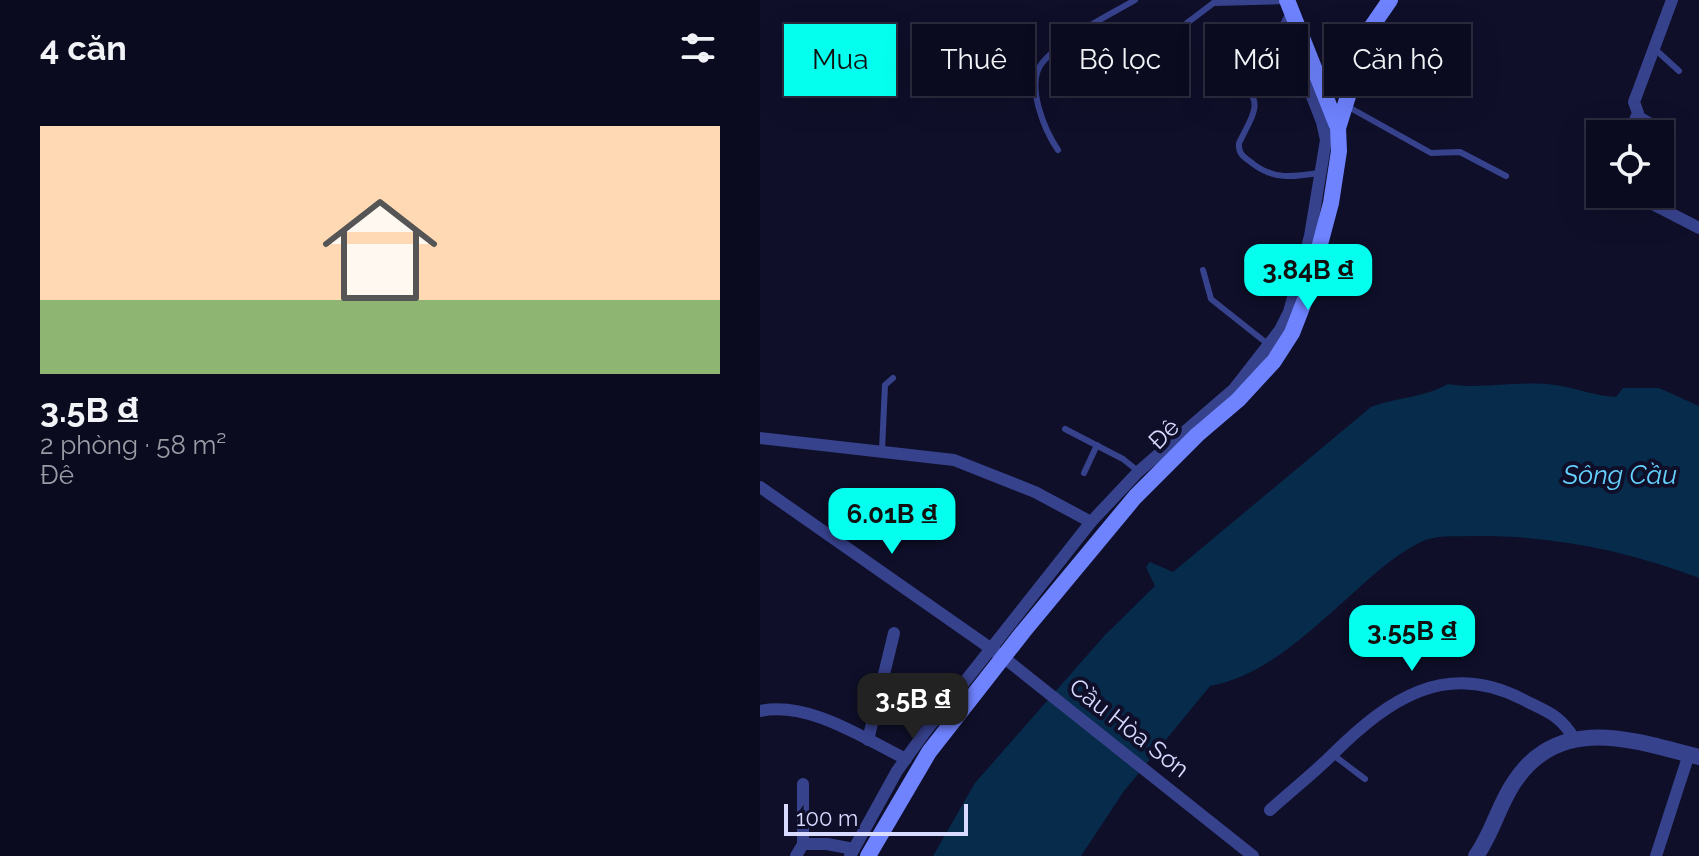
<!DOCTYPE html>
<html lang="vi">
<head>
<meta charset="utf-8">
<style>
	:root { --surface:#0b0b20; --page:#19192d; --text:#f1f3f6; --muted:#9a9ba5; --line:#2b2b3e; --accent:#04ffee }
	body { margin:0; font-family:Raleway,sans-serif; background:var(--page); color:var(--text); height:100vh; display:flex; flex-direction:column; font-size:30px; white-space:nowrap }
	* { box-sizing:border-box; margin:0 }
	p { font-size:26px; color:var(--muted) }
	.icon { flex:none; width:44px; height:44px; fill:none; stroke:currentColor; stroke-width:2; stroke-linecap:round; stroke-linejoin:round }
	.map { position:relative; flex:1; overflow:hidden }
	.details { display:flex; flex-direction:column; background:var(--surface); width:760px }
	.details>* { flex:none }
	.hud { position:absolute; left:24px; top:24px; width:760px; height:72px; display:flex; gap:16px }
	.tools { position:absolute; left:826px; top:120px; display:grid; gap:16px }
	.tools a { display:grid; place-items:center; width:88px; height:88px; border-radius:0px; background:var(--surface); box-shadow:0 8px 32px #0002,0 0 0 2px var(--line); font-size:40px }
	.scale { position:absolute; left:24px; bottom:20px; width:184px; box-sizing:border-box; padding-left:8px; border:4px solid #d8daff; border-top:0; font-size:22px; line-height:28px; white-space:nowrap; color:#d8daff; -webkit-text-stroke:6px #0f0f2a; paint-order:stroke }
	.price { position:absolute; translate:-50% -68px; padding:0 18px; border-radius:16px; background:var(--accent); color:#111; font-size:26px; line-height:52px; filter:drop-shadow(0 2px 4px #0008) }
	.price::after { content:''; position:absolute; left:50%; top:48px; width:24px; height:18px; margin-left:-12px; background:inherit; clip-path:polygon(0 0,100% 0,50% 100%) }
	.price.active { background:#222; color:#fff }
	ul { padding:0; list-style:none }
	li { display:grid; align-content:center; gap:16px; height:424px; padding:0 40px }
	li span { display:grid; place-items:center; height:248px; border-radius:0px; color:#555 }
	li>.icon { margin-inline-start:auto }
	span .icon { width:144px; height:144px; fill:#fffc; stroke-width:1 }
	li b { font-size:34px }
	h2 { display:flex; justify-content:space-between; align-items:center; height:96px; padding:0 40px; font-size:34px }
	.pill { padding:0 28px; border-radius:0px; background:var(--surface); box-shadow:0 8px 32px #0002,0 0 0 2px var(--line); font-size:28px; line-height:72px }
	.pill.active { background:var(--accent); color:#111 }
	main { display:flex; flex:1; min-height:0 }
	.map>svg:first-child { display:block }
	.water { fill:#072b4b }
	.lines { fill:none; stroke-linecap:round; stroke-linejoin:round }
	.service { stroke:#37428d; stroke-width:6 }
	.minor { stroke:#37428d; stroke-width:12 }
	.tertiary { stroke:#37428d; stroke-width:16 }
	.secondary { stroke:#6f83ff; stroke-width:16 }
	.labels { text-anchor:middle; stroke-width:8; stroke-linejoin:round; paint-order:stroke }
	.street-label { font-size:24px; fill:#d8daff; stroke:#0f0f2a }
	.water-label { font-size:26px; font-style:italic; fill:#66d2ff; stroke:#0f0f2a }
</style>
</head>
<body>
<main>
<section class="details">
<h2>4 căn<svg class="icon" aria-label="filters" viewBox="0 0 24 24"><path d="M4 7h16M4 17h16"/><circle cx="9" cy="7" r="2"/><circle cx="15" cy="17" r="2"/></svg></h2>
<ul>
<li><span style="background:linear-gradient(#ffd9b3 70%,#8fb573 0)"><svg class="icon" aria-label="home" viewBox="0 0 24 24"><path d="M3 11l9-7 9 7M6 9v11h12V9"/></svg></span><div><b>3.5B ₫</b><p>2 phòng · 58 m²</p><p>Đê</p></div></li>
</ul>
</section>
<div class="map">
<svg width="939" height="856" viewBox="0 0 939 856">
	<rect width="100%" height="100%" fill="#0f0f2a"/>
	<!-- water -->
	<path class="water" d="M688 384C724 390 759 380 795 385 816 388 835 396 856 397L863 388H899L939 406V578C866 550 791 535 713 536 695 537 675 534 659 543 627 559 600 588 573 611 538 642 497 678 450 686L364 791 321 856H173L215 783 345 635 395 586 386 567 390 562 413 572 611 407C637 397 664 398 688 384Z"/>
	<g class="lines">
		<!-- service -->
		<g class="service">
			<path d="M454 3 526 1"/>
			<path d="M427 23 456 1"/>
			<path d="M896 50 919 71"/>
			<path d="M470 64C500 106 502 98 479 143 478 154 484 157 492 163 513 180 533 177 559 173"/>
			<path d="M585 105 671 153 700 152 746 176"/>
			<path d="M878 113 908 131"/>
			<path d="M298 150C285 131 265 85 282 63 302 38 348 16 375 0"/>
			<path d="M443 270 451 299 509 345"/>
			<path d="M305 429 363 459 378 471"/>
			<path d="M122 450 125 385 133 378"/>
			<path d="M324 473 337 445"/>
			<path d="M572 754 605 779"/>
		</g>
		<!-- minor -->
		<g class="minor">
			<path d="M869 134 878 113 874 102 912 0"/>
			<path d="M873 194 939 228"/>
			<path d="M0 438 194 460 275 492 331 522"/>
			<path d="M0 487 243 657 493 856"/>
			<path d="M0 711C49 701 103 738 146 759"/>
			<path d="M108 740 134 633"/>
			<path d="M510 810C531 791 554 773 574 753 629 699 685 660 762 699 787 712 798 713 814 738"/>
			<path d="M43 844H67L94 849"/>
			<path d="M36 856 43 844V784"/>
			<path d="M90 856 137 771 165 732 331 522 378 472 474 389 520 330 529 312 550 236 566 140 562 122 543 73 525 39 526 25 532 13"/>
			<path d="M896 856 929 754"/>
		</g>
		<!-- tertiary -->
		<path class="tertiary" d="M716 856C732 834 738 807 753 784 798 713 873 740 939 757"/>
		<!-- secondary -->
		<g class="secondary">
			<path d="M578 128 608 32 630 0"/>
			<path d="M108 856 169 752 263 632 375 497 437 435 478 400 514 361 532 333 546 297 571 203 579 151 578 128 527 0"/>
		</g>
	</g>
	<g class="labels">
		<!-- street labels -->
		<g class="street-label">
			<text transform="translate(404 434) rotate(-45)" y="8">Đê</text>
			<text transform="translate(369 728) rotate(38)" y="8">Cầu Hòa Sơn</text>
		</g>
		<!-- water labels -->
		<g class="water-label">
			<text x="860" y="484">Sông Cầu</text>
		</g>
	</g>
</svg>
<div class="tools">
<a><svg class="icon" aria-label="locate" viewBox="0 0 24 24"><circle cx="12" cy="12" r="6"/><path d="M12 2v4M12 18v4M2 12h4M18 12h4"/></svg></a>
</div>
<div class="scale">100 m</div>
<b class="price" style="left:548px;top:312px">3.84B ₫</b>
<b class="price" style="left:132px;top:556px">6.01B ₫</b>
<b class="price" style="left:652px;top:673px">3.55B ₫</b>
<b class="price active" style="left:153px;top:741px">3.5B ₫</b>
<div class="hud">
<a class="pill active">Mua</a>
<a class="pill">Thuê</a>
<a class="pill">Bộ lọc</a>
<a class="pill">Mới</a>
<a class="pill">Căn hộ</a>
</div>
</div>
</main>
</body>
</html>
